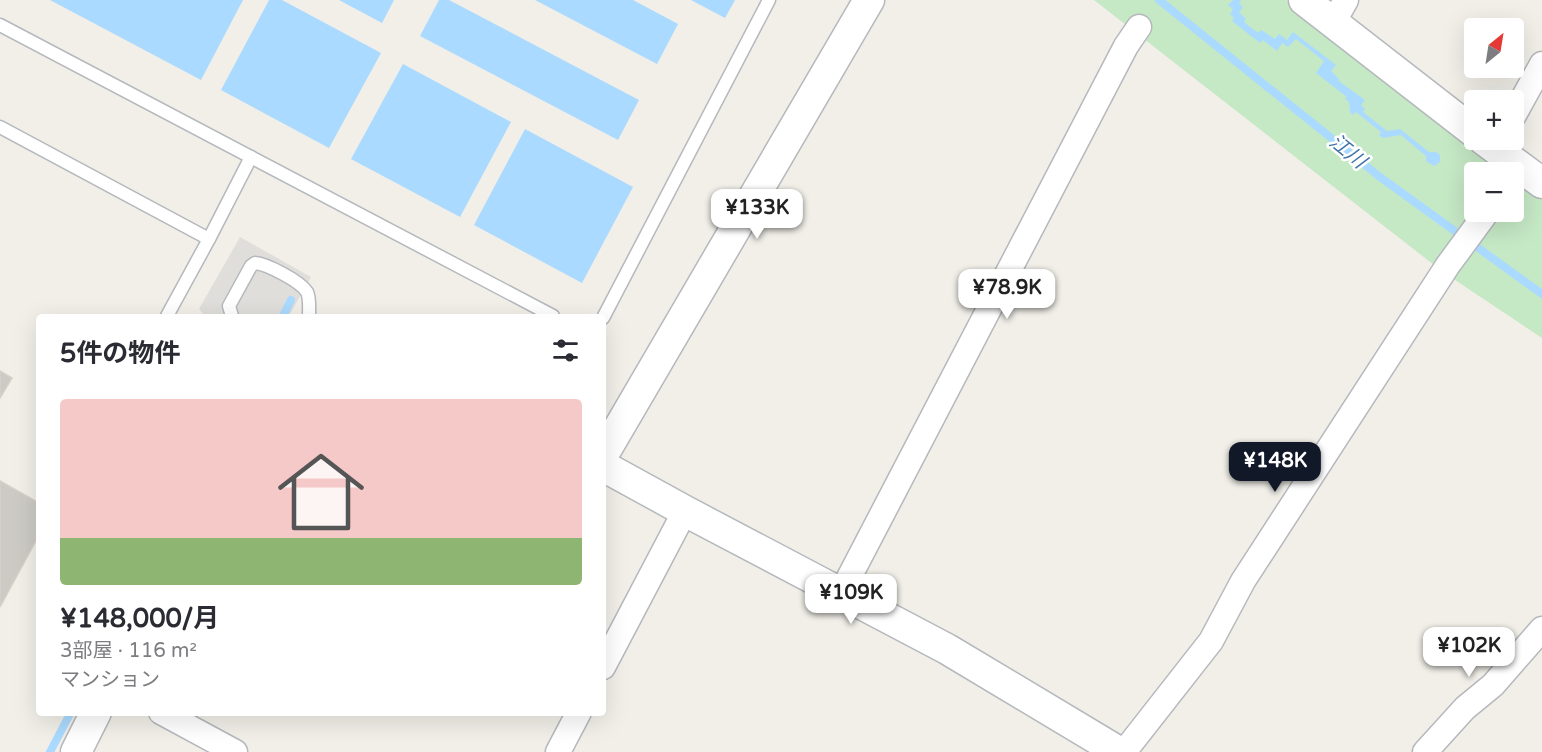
<!DOCTYPE html>
<html lang="ja">
<head>
<meta charset="utf-8">
<style>
	:root { --surface:#fff; --page:#f2f2f3; --text:#2b2b33; --muted:#7c7c81; --accent:#111827 }
	body { margin:0; font-family:"Varela Round","Noto Sans JP",sans-serif; background:var(--page); color:var(--text); height:100vh; display:flex; flex-direction:column; font-size:22px; white-space:nowrap }
	* { box-sizing:border-box; margin:0 }
	p { font-size:20px; color:var(--muted) }
	.icon { flex:none; width:33px; height:33px; fill:none; stroke:currentColor; stroke-width:2; stroke-linecap:round; stroke-linejoin:round }
	.map { position:relative; flex:1; overflow:hidden }
	.panel { position:absolute; left:36px; top:314px; width:570px; height:402px; display:flex; flex-direction:column; background:var(--surface); border-radius:6px; box-shadow:0 6px 24px #0002 }
	.panel>* { flex:none }
	.needle { width:39px; rotate:30deg }
	.fabs { position:absolute; left:1464px; top:18px; display:grid; gap:12px }
	.fabs a { display:grid; place-items:center; width:60px; height:60px; border-radius:6px; background:var(--surface); box-shadow:0 6px 24px #0002; font-size:30px }
	.price { position:absolute; translate:-50% -51px; padding:0 14px; border-radius:12px; background:#fff; color:#222; font-size:20px; line-height:39px; filter:drop-shadow(0 2px 3px #0008) }
	.price::after { content:''; position:absolute; left:50%; top:36px; width:18px; height:14px; margin-left:-9px; background:inherit; clip-path:polygon(0 0,100% 0,50% 100%) }
	.price.selected { background:var(--accent); color:#fff }
	ul { padding:0; list-style:none }
	li { display:grid; align-content:center; gap:12px; height:318px; padding:0 24px }
	li span { display:grid; place-items:center; height:186px; border-radius:6px; color:#555 }
	li>.icon { margin-inline-start:auto }
	span .icon { width:108px; height:108px; fill:#fffc; stroke-width:1 }
	li b { font-size:26px }
	h2 { display:flex; justify-content:space-between; align-items:center; height:72px; padding:0 24px; font-size:26px }
	.map>svg:first-child { display:block }
	.industrial { fill:#e0deda }
	.green { fill:#c5e8c5 }
	.water { fill:#aadaff }
	.lines { fill:none; stroke-linecap:round; stroke-linejoin:round }
	.stream { stroke:#aadaff; stroke-width:8 }
	.building { fill:#cccac5; stroke:#d6d1c6; stroke-width:1.5 }
	.service-casing { stroke:#b5b8bc; stroke-width:15 }
	.minor-casing { stroke:#b5b8bc; stroke-width:27 }
	.tertiary-casing { stroke:#b5b8bc; stroke-width:33 }
	.service { stroke:#fff; stroke-width:12 }
	.minor { stroke:#fff; stroke-width:24 }
	.tertiary { stroke:#fff; stroke-width:30 }
	.labels { text-anchor:middle; stroke-width:5; stroke-linejoin:round; paint-order:stroke }
	.water-label { font-size:20px; font-style:italic; fill:#4174aa; stroke:#fff }
</style>
</head>
<body>
<div class="map">
<svg width="1542" height="752" viewBox="0 0 1542 752">
	<rect width="100%" height="100%" fill="#f1efe8"/>
	<!-- industrial -->
	<path class="industrial" d="M240 237 311 277 289 316H205L199 309Z"/>
	<!-- green -->
	<path class="green" d="M1094 0H1286L1510 172H1474V212H1514V175L1542 196V338L1443 272Z"/>
	<!-- water -->
	<g class="water">
		<path d="M50 0H243L201 80Z"/>
		<path d="M269 0H282L381 53 329 148 221 90Z"/>
		<path d="M339 0H394L382 23Z"/>
		<path d="M439 0H449L639 100 618 140 420 36Z"/>
		<path d="M535 0H633L678 24 657 64Z"/>
		<path d="M691 0H735L725 18Z"/>
		<path d="M1233 0H1241L1239 3 1243 7 1239 12 1246 19 1244 22 1258 33 1261 30 1275 39 1279 34 1287 40 1293 32 1336 65 1331 71 1338 78 1340 82 1365 100 1361 105 1365 109 1363 112 1387 131 1400 129 1429 152H1436L1440 155V162L1434 166 1426 161V156L1401 135 1382 138 1379 135 1381 132 1356 112 1353 115 1350 112 1349 102 1345 99 1347 97 1316 73 1324 61 1296 39 1288 47 1282 43 1277 51 1263 40 1260 43 1232 21 1234 18 1230 14 1233 9 1228 5Z"/>
		<path d="M403 64 511 122 460 217 351 159Z"/>
		<path d="M525 129 633 187 582 283 474 225Z"/>
	</g>
	<g class="lines">
		<!-- stream -->
		<g class="stream">
			<path d="M1159 0 1380 177 1542 294"/>
			<path d="M283 316 291 300"/>
			<path d="M50 752 71 712"/>
		</g>
	</g>
	<!-- building -->
	<g class="building">
		<path d="M0 371 12 378 0 398Z"/>
		<path d="M0 481 39 503V535L0 607Z"/>
	</g>
	<g class="lines">
		<defs>
			<g id="service">
				<path d="M0 25 553 316"/>
				<path d="M0 127 209 239 167 316"/>
				<path d="M209 239 251 157"/>
				<path d="M232 316 229 306 251 266 255 263C267 264 300 281 307 292 310 298 309 309 309 316"/>
				<path d="M603 318 769 0"/>
			</g>
			<g id="minor">
				<path d="M1333 23 1346 0"/>
				<path d="M1514 115 1542 64"/>
				<path d="M841 593 1126 46 1139 27"/>
				<path d="M603 667 685 511"/>
				<path d="M161 712 235 752"/>
				<path d="M558 752 579 712"/>
				<path d="M1124 752 1211 641 1243 581 1448 265 1487 212"/>
				<path d="M1425 752 1465 708 1493 685 1542 629"/>
			</g>
			<g id="tertiary">
				<path d="M1304 0 1474 132"/>
				<path d="M1484 140 1542 183"/>
				<path d="M603 455 869 0"/>
				<path d="M603 466 685 511 947 649 1119 752"/>
				<path d="M76 752 96 712"/>
			</g>
		</defs>
		<!-- service casing -->
		<use href="#service" class="service-casing"/>
		<!-- minor casing -->
		<use href="#minor" class="minor-casing"/>
		<!-- tertiary casing -->
		<use href="#tertiary" class="tertiary-casing"/>
		<!-- service -->
		<use href="#service" class="service"/>
		<!-- minor -->
		<use href="#minor" class="minor"/>
		<!-- tertiary -->
		<use href="#tertiary" class="tertiary"/>
	</g>
	<g class="labels">
		<!-- water labels -->
		<g class="water-label">
			<text transform="translate(1348 151) rotate(39)" y="7">江川</text>
		</g>
	</g>
</svg>
<div class="fabs">
<a><svg class="needle" viewBox="-14 -14 28 28"><path d="M0-13l5 13h-10z" fill="#e53935"/><path d="M0 13l5-13h-10z" fill="#7c7c81"/></svg></a>
<a>+</a>
<a>−</a>
</div>
<b class="price" style="left:757px;top:240px">¥133K</b>
<b class="price" style="left:1007px;top:320px">¥78.9K</b>
<b class="price selected" style="left:1275px;top:493px">¥148K</b>
<b class="price" style="left:851px;top:625px">¥109K</b>
<b class="price" style="left:1469px;top:678px">¥102K</b>
<section class="panel">
<h2>5件の物件<svg class="icon" aria-label="filters" viewBox="0 0 24 24"><path d="M4 7h16M4 17h16"/><circle cx="9" cy="7" r="2"/><circle cx="15" cy="17" r="2"/></svg></h2>
<ul>
<li><span style="background:linear-gradient(#f6c9c9 75%,#8fb573 0)"><svg class="icon" aria-label="home" viewBox="0 0 24 24"><path d="M3 11l9-7 9 7M6 9v11h12V9"/></svg></span><div><b>¥148,000/月</b><p>3部屋 · 116 m²</p><p>マンション</p></div></li>
</ul>
</section>
</div>
</body>
</html>
